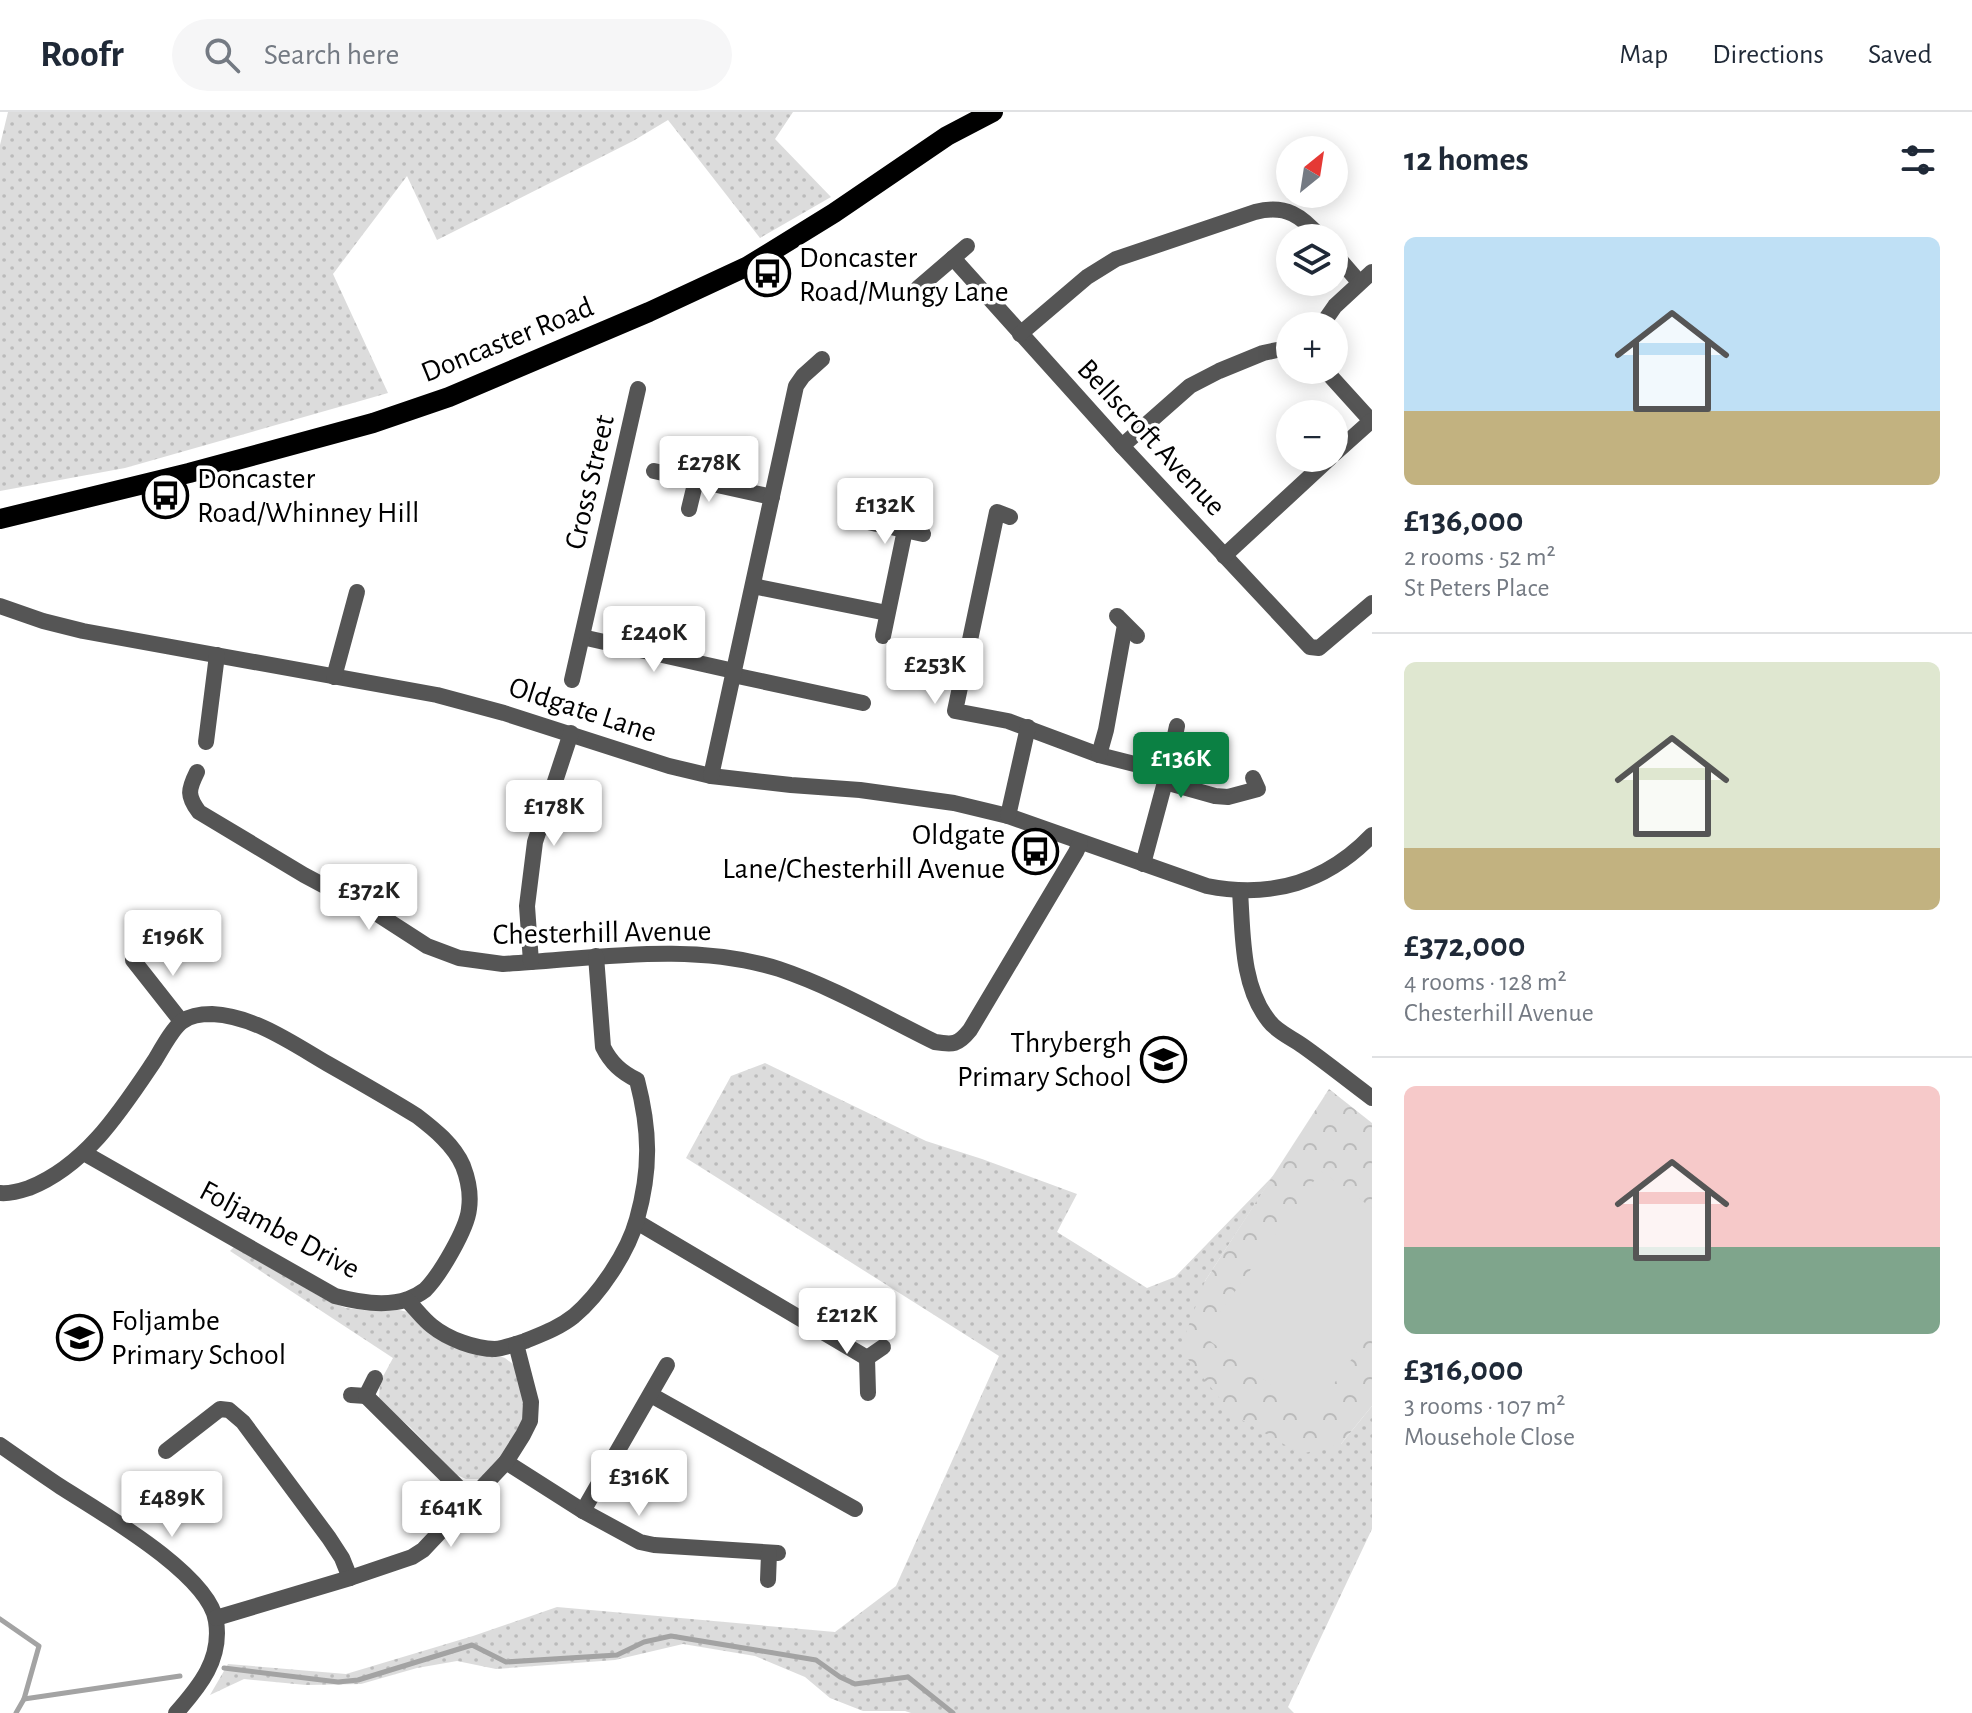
<!DOCTYPE html>
<html lang="en">
<head>
<meta charset="utf-8">
<style>
	:root { --surface:#fff; --page:#f6f6f7; --text:#1f2937; --muted:#747a83; --line:#e0e1e3; --accent:#0b8043 }
	body { margin:0; font-family:"Alegreya Sans",sans-serif; background:var(--page); color:var(--text); height:100vh; display:flex; flex-direction:column; font-size:30px; white-space:nowrap }
	* { box-sizing:border-box; margin:0 }
	p { font-size:26px; color:var(--muted) }
	.icon { flex:none; width:44px; height:44px; fill:none; stroke:currentColor; stroke-width:2; stroke-linecap:round; stroke-linejoin:round }
	.map { position:relative; flex:1; overflow:hidden }
	.details { display:flex; flex-direction:column; background:var(--surface); width:600px }
	.details>* { flex:none }
	.needle { width:52px; rotate:30deg }
	.fabs { position:absolute; left:1276px; top:24px; display:grid; gap:16px }
	.fabs a { display:grid; place-items:center; width:72px; height:72px; border-radius:50%; background:var(--surface); box-shadow:0 4px 20px #0003; font-size:40px }
	.price { position:absolute; translate:-50% -68px; padding:0 18px; border-radius:8px; background:#fff; color:#222; font-size:26px; line-height:52px; filter:drop-shadow(0 2px 4px #0008) }
	.price::after { content:''; position:absolute; left:50%; top:48px; width:24px; height:18px; margin-left:-12px; background:inherit; clip-path:polygon(0 0,100% 0,50% 100%) }
	.price.current { background:var(--accent); color:#fff }
	ul { padding:0; list-style:none }
	li { display:grid; align-content:center; gap:16px; height:424px; padding:0 32px }
	li+li { border-top:2px solid var(--line) }
	li span { display:grid; place-items:center; height:248px; border-radius:12px; color:#555 }
	li>.icon { margin-inline-start:auto }
	span .icon { width:144px; height:144px; fill:#fffc; stroke-width:1 }
	li b { font-size:34px }
	h2 { display:flex; justify-content:space-between; align-items:center; height:96px; padding:0 32px; font-size:34px }
	header { display:flex; align-items:center; gap:48px; box-sizing:border-box; height:112px; padding:0 40px; background:var(--surface); border-bottom:2px solid var(--line) }
	header strong { font-size:38px }
	nav { display:flex; gap:44px; margin-inline-start:auto; font-size:28px }
	.search { width:560px; height:72px; background:var(--page); display:flex; align-items:center; gap:20px; box-sizing:border-box; padding:0 28px; border-radius:44px; color:var(--muted); font-size:30px }
	main { display:flex; flex:1; min-height:0 }
	.map>svg:first-child { display:block }
	.grass { fill:url(#grass-dots) }
	.forest { fill:url(#forest-crowns) }
	.garden { fill:#dcdcdc }
	.lines { fill:none; stroke-linecap:round; stroke-linejoin:round }
	.stream { stroke:#a3a3a3; stroke-width:5 }
	.minor { stroke:#555; stroke-width:16 }
	.major { stroke:#000; stroke-width:20 }
	.labels { text-anchor:middle; stroke-width:7; stroke-linejoin:round; paint-order:stroke }
	.poi-label { font-size:30px; fill:#000; stroke:#fff; text-anchor:start }
	.street-label { font-size:30px; fill:#000; stroke:#fff }
</style>
</head>
<body>
<header>
<strong>Roofr</strong>
<div class="search"><svg class="icon" aria-label="search" viewBox="0 0 24 24"><circle cx="10" cy="10" r="6"/><path d="M15 15l6 6"/></svg>Search here</div>
<nav><a>Map</a><a>Directions</a><a>Saved</a></nav>
</header>
<main>
<div class="map">
<svg width="1372" height="1601" viewBox="0 0 1372 1601">
	<defs>
		<pattern id="grass-dots" width="8" height="8" patternUnits="userSpaceOnUse" patternTransform="scale(2)"><rect width="8" height="8" fill="#dcdcdc"/><path d="M2 2h.1M6 6h.1" fill="none" stroke="#bbb" stroke-width="1.8" stroke-linecap="round"/></pattern>
		<pattern id="forest-crowns" width="20" height="18" patternUnits="userSpaceOnUse" patternTransform="scale(2)"><rect width="20" height="18" fill="#dcdcdc"/><path d="M2 6a3 3 0 1 1 6 0M12 15a3 3 0 1 1 6 0" fill="none" stroke="#bbb"/></pattern>
	</defs>
	<rect width="100%" height="100%" fill="#fff"/>
	<!-- grass -->
	<g class="grass">
		<path d="M8 0H793L775 27 831 85 760 126 668 8 633 29 437 128 407 64 333 162 388 281 125 356 0 379V33Z"/>
		<path d="M765 951 926 1029 982 1047 1077 1082 1057 1120 1147 1176 1175 1165 1274 1063 1205 1169 1341 1332 1372 1294V1417L1288 1595 1294 1601H911L905 1599H863L830 1586 805 1565 755 1544 683 1532 615 1548 496 1557 457 1549 417 1556 361 1572 306 1573 244 1567 210 1583 228 1552 346 1562 473 1524 557 1495 835 1520 896 1474 999 1244 686 1046 731 964Z"/>
		<path d="M234 1135 328 1189 346 1196 372 1199 399 1198 408 1200 431 1223 450 1234 468 1240 496 1243 505 1246 514 1253 524 1287 523 1310 515 1330 480 1367H466L457 1363 410 1315 384 1293 379 1286 380 1270 393 1246 230 1139Z"/>
	</g>
	<!-- forest -->
	<path class="forest" d="M1329 977 1372 1011V1294L1341 1332 1301 1342 1233 1303 1180 1237 1205 1169Z"/>
	<!-- garden -->
	<path class="garden" d="M1321 1059 1372 1096V1219L1312 1302 1203 1224Z"/>
	<g class="lines">
		<!-- stream -->
		<g class="stream">
			<path d="M0 1507 39 1534 24 1587 16 1601"/>
			<path d="M224 1556 338 1570 358 1568 472 1533 506 1550 617 1543 644 1530 671 1524 816 1548 840 1565 855 1572 908 1565 953 1601"/>
			<path d="M24 1587 180 1564"/>
		</g>
		<!-- minor -->
		<g class="minor">
			<path d="M1334 141 1359 170"/>
			<path d="M953 146 1122 334 1310 535 1319 536 1372 491"/>
			<path d="M918 176 967 134"/>
			<path d="M1321 214 1335 194 1372 160"/>
			<path d="M1020 222 1087 165 1116 147 1255 100C1286 92 1302 104 1321 126"/>
			<path d="M1325 258 1372 310"/>
			<path d="M1122 334 1190 274 1219 259 1263 241 1277 238H1290"/>
			<path d="M1334 342 1371 309"/>
			<path d="M654 359 772 385"/>
			<path d="M689 397 696 368"/>
			<path d="M1010 405 997 400 955 599 1008 609 1099 643 1166 660"/>
			<path d="M854 407 923 422"/>
			<path d="M1224 444 1330 346"/>
			<path d="M753 474 887 501"/>
			<path d="M0 494 43 509 83 519 437 583 504 601 669 654 711 664 791 673 860 678 954 691 1008 704 1207 774C1271 787 1327 770 1372 723"/>
			<path d="M1117 504 1137 524"/>
			<path d="M883 524 905 418"/>
			<path d="M582 525 734 559"/>
			<path d="M733 563 863 591"/>
			<path d="M334 565 357 480"/>
			<path d="M572 568 638 277"/>
			<path d="M206 630 217 543"/>
			<path d="M1099 643 1106 618 1125 513"/>
			<path d="M197 660C188 678 187 684 199 700L304 763 379 803 427 834 459 846 503 852C593 847 691 829 779 857 833 875 884 905 935 930 953 933 958 933 970 918L1076 740 1080 731"/>
			<path d="M711 664 796 274 803 264 822 247"/>
			<path d="M1165 670 1215 684 1228 685 1258 677 1253 666"/>
			<path d="M1008 704 1028 615"/>
			<path d="M1143 752 1165 670 1177 614"/>
			<path d="M1240 779C1243 822 1241 874 1269 909 1277 920 1292 926 1303 934 1327 951 1349 969 1372 986"/>
			<path d="M133 848 181 909"/>
			<path d="M531 850 527 794 535 730 571 621"/>
			<path d="M0 1081C10 1082 20 1079 29 1076 87 1053 122 997 155 948 161 938 174 914 183 909 191 903 202 902 212 902 254 904 292 931 328 952 358 969 388 986 417 1004 434 1017 454 1033 463 1054 468 1067 471 1083 469 1097 467 1117 440 1163 425 1178 421 1181 414 1185 408 1187 386 1195 357 1190 335 1184L84 1041"/>
			<path d="M637 1110 867 1246"/>
			<path d="M407 1188C415 1196 423 1207 432 1214 448 1227 475 1237 495 1237 505 1236 516 1232 525 1229 542 1222 559 1216 574 1204 600 1182 628 1140 637 1107 651 1057 650 1018 637 968 621 960 611 951 603 935L596 844"/>
			<path d="M868 1281 867 1246 883 1235"/>
			<path d="M351 1283 366 1284 375 1266"/>
			<path d="M651 1283 855 1397"/>
			<path d="M366 1284 470 1387"/>
			<path d="M0 1333C20 1347 40 1361 61 1375 100 1400 209 1462 216 1509 222 1547 200 1574 176 1601"/>
			<path d="M166 1339 220 1297 229 1298 243 1310 329 1426 342 1446 350 1466"/>
			<path d="M506 1350 583 1399 640 1430 654 1433 778 1441"/>
			<path d="M583 1399 667 1253"/>
			<path d="M768 1468 769 1441"/>
			<path d="M216 1506 350 1466 412 1445 423 1438 506 1350 523 1323 530 1309 531 1290 516 1232"/>
		</g>
		<!-- major -->
		<path class="major" d="M0 407 189 361 373 311 449 285 649 200 748 154 834 101 947 24 993 0"/>
	</g>
	<!-- icons -->
	<defs>
		<symbol id="bus-ring" viewBox="-11 -11 22 22"><circle r="9.5" fill="#fff" stroke="#000" stroke-width="1.5"/><path d="M-5-6H5V4H4V6H2V4H-2V6H-4V4H-5ZM-3.5-4V0h7V-4ZM-3.5 1.2v1.5H-2V1.2ZM2 1.2v1.5H3.5V1.2Z" fill="#000"/></symbol>
		<symbol id="school-ring" viewBox="-11 -11 22 22"><circle r="9.5" fill="#fff" stroke="#000" stroke-width="1.5"/><path d="M0-5L7-2L0 1L-7-2ZM-4 1L0 2.5L4 1V4Q0 6-4 4Z" fill="#000"/></symbol>
	</defs>
	<g fill-rule="evenodd">
		<use href="#bus-ring" x="742" y="136" width="51" height="51"/>
		<use href="#bus-ring" x="140" y="358" width="51" height="51"/>
		<use href="#bus-ring" x="1010" y="714" width="51" height="51"/>
		<use href="#school-ring" x="1138" y="922" width="51" height="51"/>
		<use href="#school-ring" x="54" y="1200" width="51" height="51"/>
	</g>
	<g class="labels">
		<!-- poi labels -->
		<g class="poi-label">
			<text x="799" y="155">Doncaster<tspan x="799" dy="34">Road/Mungy Lane</tspan></text>
			<text x="197" y="376">Doncaster<tspan x="197" dy="34">Road/Whinney Hill</tspan></text>
			<text x="1005" y="732" text-anchor="end">Oldgate<tspan x="1005" dy="34">Lane/Chesterhill Avenue</tspan></text>
			<text x="1132" y="940" text-anchor="end">Thrybergh<tspan x="1132" dy="34">Primary School</tspan></text>
			<text x="111" y="1218">Foljambe<tspan x="111" dy="34">Primary School</tspan></text>
		</g>
		<!-- street labels -->
		<g class="street-label">
			<text transform="translate(507 227) rotate(-22)" y="10">Doncaster Road</text>
			<text transform="translate(1152 325) rotate(47)" y="10">Bellscroft Avenue</text>
			<text transform="translate(589 370) rotate(-77)" y="10">Cross Street</text>
			<text transform="translate(583 597) rotate(18)" y="10">Oldgate Lane</text>
			<text transform="translate(602 820) rotate(-1)" y="10">Chesterhill Avenue</text>
			<text transform="translate(280 1117) rotate(28)" y="10">Foljambe Drive</text>
		</g>
	</g>
</svg>
<div class="fabs">
<a><svg class="needle" viewBox="-14 -14 28 28"><path d="M0-13l5 13h-10z" fill="#e53935"/><path d="M0 13l5-13h-10z" fill="#747a83"/></svg></a>
<a><svg class="icon" aria-label="layers" viewBox="0 0 24 24"><path d="M12 4l9 5-9 5-9-5zM3 14l9 5 9-5"/></svg></a>
<a>+</a>
<a>−</a>
</div>
<b class="price" style="left:709px;top:392px">£278K</b>
<b class="price" style="left:885px;top:434px">£132K</b>
<b class="price" style="left:654px;top:562px">£240K</b>
<b class="price" style="left:935px;top:594px">£253K</b>
<b class="price current" style="left:1181px;top:688px">£136K</b>
<b class="price" style="left:554px;top:736px">£178K</b>
<b class="price" style="left:369px;top:820px">£372K</b>
<b class="price" style="left:173px;top:866px">£196K</b>
<b class="price" style="left:847px;top:1244px">£212K</b>
<b class="price" style="left:639px;top:1406px">£316K</b>
<b class="price" style="left:172px;top:1427px">£489K</b>
<b class="price" style="left:451px;top:1437px">£641K</b>
</div>
<section class="details">
<h2>12 homes<svg class="icon" aria-label="filters" viewBox="0 0 24 24"><path d="M4 7h16M4 17h16"/><circle cx="9" cy="7" r="2"/><circle cx="15" cy="17" r="2"/></svg></h2>
<ul>
<li><span style="background:linear-gradient(#bfe0f5 70%,#c2b280 0)"><svg class="icon" aria-label="home" viewBox="0 0 24 24"><path d="M3 11l9-7 9 7M6 9v11h12V9"/></svg></span><div><b>£136,000</b><p>2 rooms · 52 m²</p><p>St Peters Place</p></div></li>
<li><span style="background:linear-gradient(#dfe7d0 75%,#c2b280 0)"><svg class="icon" aria-label="home" viewBox="0 0 24 24"><path d="M3 11l9-7 9 7M6 9v11h12V9"/></svg></span><div><b>£372,000</b><p>4 rooms · 128 m²</p><p>Chesterhill Avenue</p></div></li>
<li><span style="background:linear-gradient(#f6c9c9 65%,#7fa58c 0)"><svg class="icon" aria-label="home" viewBox="0 0 24 24"><path d="M3 11l9-7 9 7M6 9v11h12V9"/></svg></span><div><b>£316,000</b><p>3 rooms · 107 m²</p><p>Mousehole Close</p></div></li>
</ul>
</section>
</main>
</body>
</html>
